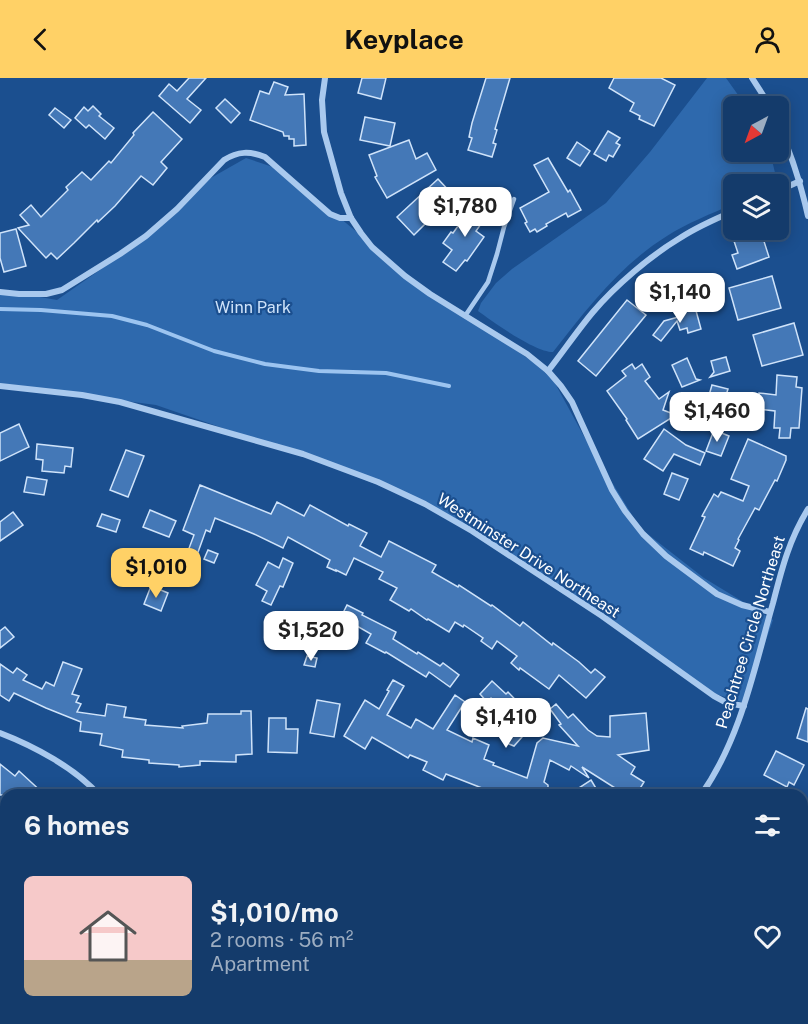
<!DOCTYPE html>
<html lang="en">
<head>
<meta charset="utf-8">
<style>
	:root { --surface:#143b6b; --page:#1d4271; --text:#f1f3f6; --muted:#9dadc1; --line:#33557e; --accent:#ffd166 }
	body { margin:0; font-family:"Public Sans",sans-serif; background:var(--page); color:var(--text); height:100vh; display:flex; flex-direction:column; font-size:22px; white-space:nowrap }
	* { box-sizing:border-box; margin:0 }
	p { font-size:20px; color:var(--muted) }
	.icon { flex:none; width:33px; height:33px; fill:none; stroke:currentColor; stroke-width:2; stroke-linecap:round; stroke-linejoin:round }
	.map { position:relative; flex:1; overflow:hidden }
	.side { position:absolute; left:0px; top:711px; width:808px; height:236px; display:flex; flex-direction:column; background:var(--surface); border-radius:18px 18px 0 0; box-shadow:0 3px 15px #0003,0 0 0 2px var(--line) }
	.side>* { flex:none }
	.needle { width:39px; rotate:221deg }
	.tools { position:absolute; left:723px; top:18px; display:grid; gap:12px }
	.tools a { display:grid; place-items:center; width:66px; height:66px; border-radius:9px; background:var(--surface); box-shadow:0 3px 15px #0003,0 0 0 2px var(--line); font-size:30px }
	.price { position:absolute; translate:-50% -51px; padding:0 14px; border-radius:12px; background:#fff; color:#222; font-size:20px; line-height:39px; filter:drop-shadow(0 2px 3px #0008) }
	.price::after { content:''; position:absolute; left:50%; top:36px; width:18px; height:14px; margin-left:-9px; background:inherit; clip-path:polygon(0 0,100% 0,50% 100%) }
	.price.active { background:var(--accent); color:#111 }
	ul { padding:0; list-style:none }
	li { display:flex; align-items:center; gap:18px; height:150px; padding:0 24px }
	li span { display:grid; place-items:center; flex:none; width:168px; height:120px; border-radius:9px; color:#555 }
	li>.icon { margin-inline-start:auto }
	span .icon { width:72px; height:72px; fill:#fffc; stroke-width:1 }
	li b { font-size:26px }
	h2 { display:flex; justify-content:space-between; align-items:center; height:72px; padding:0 24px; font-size:26px }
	header { display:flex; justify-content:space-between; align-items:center; height:78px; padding:0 24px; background:var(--accent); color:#111; font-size:27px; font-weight:700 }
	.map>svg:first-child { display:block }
	.green { fill:#2e69ad }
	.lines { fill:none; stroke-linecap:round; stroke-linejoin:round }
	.stream { stroke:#9cc4f0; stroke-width:4 }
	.building { fill:#4478b7; stroke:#cfe3fa; stroke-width:1.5 }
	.service { stroke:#a9c9ee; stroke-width:4.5 }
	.minor { stroke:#a9c9ee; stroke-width:6 }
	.labels { text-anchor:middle; stroke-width:4.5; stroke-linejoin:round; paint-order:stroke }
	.park-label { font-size:16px; fill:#cfe3fa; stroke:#1b4f8f }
	.street-label { font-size:16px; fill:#fff; stroke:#1b4f8f }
</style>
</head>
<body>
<header><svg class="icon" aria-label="back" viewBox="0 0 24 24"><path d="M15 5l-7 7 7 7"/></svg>Keyplace<svg class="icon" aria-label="person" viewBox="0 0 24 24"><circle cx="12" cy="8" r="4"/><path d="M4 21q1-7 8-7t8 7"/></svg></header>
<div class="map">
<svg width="808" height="946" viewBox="0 0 808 946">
	<rect width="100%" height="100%" fill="#1b4f8f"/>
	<!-- green -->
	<g class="green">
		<path d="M707 0H726L746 28H734V74H770L777 103 776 106H734L733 126C711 136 687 145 667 158 620 187 586 232 553 274 535 274 493 244 478 233L481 225 496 205 512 191 606 125 650 74Z"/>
		<path d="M246 80 282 92 416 203 550 296 586 362 640 450 704 500 773 542 744 625 716 616 443 433 315 382 156 327 19 309 0 307V212L57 222 147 159 209 101Z"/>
	</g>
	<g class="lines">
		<!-- stream -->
		<path class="stream" d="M0 231 41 232 112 238 147 247 214 273 265 286 319 293 386 295 449 308"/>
	</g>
	<!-- building -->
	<g class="building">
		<path d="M189 0H206L187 21 201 32 190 45 159 18 169 6 177 13Z"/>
		<path d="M362 0H386L381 21 358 15Z"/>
		<path d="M486 0H510L495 51 497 52 493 65 496 66 492 79 468 72 472 60 469 59 472 45Z"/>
		<path d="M614 0H661L675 7 654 48 639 41 640 38 630 33 634 25 609 10Z"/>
		<path d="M274 4 288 9 285 17 304 16 306 67 294 68V61H289V58H284L283 54 250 42 260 13 269 16Z"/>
		<path d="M225 21 240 35 231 45 216 30Z"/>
		<path d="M93 28 101 36 99 38 114 50 105 61 89 47 86 50 75 40 84 29 88 33Z"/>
		<path d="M55 30 71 42 64 50 49 37Z"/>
		<path d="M153 34 182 61 161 84 167 90 153 107 141 98 115 128 98 144 97 142 74 165 57 181 51 175 46 180 18 150 29 147 20 137 31 127 41 139 68 112 66 109 82 94 91 102 109 83 111 85 134 57 133 55Z"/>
		<path d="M365 39 395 45 390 68 360 62Z"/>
		<path d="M608 53 620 60 616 65 620 67 613 79 609 77 606 83 594 76Z"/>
		<path d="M409 62 416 81 427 75 436 92 387 120 375 99 377 98 369 77Z"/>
		<path d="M577 64 590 73 580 88 567 80Z"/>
		<path d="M548 80 568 114 570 112 581 132 568 139 566 135 546 146 547 148 537 154 535 151 530 154 525 145 527 144 520 130 549 114 534 87Z"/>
		<path d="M438 101 452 116 429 137 432 139 414 157 397 139Z"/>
		<path d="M474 126 488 136 476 153 484 159 467 183 465 182 456 193 443 184 452 172 443 165 451 154 453 155Z"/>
		<path d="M16 151 26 188 4 194 0 180V155Z"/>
		<path d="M748 152H751L753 156 761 154 769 179 737 191 732 177 738 175 734 163 742 161 739 154Z"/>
		<path d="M772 198 781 230 738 242 729 210Z"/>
		<path d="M627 222 646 237 596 298 578 283Z"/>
		<path d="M695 229 701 251 688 255 687 250 680 252 677 243 661 263 653 257 664 243 682 238 681 233Z"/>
		<path d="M794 245 803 277 762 288 753 257Z"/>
		<path d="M726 279 730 293 710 299 714 294 711 283Z"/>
		<path d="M687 280 696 301 700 302 682 309 672 287Z"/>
		<path d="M632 286 635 291 642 286 650 299 645 303 659 321 669 314 663 332 676 337 638 361 626 342 627 341 607 313 626 298 622 293Z"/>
		<path d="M777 297 797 299 796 309 802 310 799 350H791L790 360H779L780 350H774L775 333 758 331 759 315 776 317Z"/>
		<path d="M712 307 728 311 720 336 705 331Z"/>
		<path d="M19 346 29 369 0 383V355Z"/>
		<path d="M664 351 686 367 705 375 700 387 674 376 663 393 644 381Z"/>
		<path d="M714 352 729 358 721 378 706 373Z"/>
		<path d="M748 361 786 378V382L777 403 775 402 759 432 755 430 738 461 739 462 735 470 740 473 733 488 704 474 703 477 690 471 705 439 702 438 714 416 718 419 721 414 743 423 749 408 731 401Z"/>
		<path d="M37 366 73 370 71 389 65 388 64 395 42 393 43 382 36 381Z"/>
		<path d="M126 372 144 378 128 419 110 412Z"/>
		<path d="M672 395 688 401 679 422 664 416Z"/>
		<path d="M27 399 47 402 44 417 24 414Z"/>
		<path d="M200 407 271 436 277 424 304 438 310 427 348 448 349 446 367 455 360 468 381 479 389 463 436 487 432 494 458 509 459 507 491 528 492 527 520 548 523 544 552 567 553 565 579 584 591 595 595 591 605 599 586 620 559 597 549 611 520 590 519 592 511 585 517 578 497 563 492 571 481 563 483 560 464 547 463 549 455 544 449 554 428 541 427 542 411 531 409 533 390 522 397 510 379 501 383 494 354 480 346 497 336 492V493L327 489 330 482 288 459 283 470 254 456 215 440 210 454 206 452 197 477 188 473 194 457 183 452Z"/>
		<path d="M150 432 176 443 169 459 143 449Z"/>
		<path d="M13 434 23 447 0 463V444Z"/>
		<path d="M102 436 120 442 116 454 97 448Z"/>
		<path d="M208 472 218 476 214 485 204 481Z"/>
		<path d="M283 480 293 485 283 509 280 508 271 527 262 523 267 513 256 507 268 484 279 490Z"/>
		<path d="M151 508 168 515 161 533 144 526Z"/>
		<path d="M347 527 363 535 362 537 396 554 393 561 417 576 418 574 440 588 443 585 459 597 450 609 429 594 426 599 386 574 385 575 366 565 371 556 341 539Z"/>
		<path d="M297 536 312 544 303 561 288 553Z"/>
		<path d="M334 539 347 546 340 559 327 552Z"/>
		<path d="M5 549 14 559 0 570V553Z"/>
		<path d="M307 578 317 580 315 589 304 587Z"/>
		<path d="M63 584 82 591 72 616 79 618 76 624 81 626 77 634 105 638 107 626 126 629 124 639 146 642 145 647 183 650 182 648 207 645 208 636H241V633H251L252 676 236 677V684L200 683V687L179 689V687L149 685V682L122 679 123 672 100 667 102 656 80 653 81 644 46 630 14 615 9 623 0 617V586L13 595 17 590 27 597 23 602 42 611 46 604 54 608Z"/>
		<path d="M393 602 404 608 387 637 411 650 416 641 433 651 455 617 465 624 447 652 472 664 473 660 489 667 484 681 494 685 493 687 527 700 537 665 543 660 578 668 559 647 561 646 550 631 556 626 568 640 573 636 588 652 597 658 610 659V638L646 635 649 672 618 677 635 689 631 696 644 704 636 717H626L582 689 589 700 571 688 569 692 550 682 544 704 548 707V717H485L487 712 446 696 443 702 423 692 427 684 410 677 408 680 372 659 365 671 344 658 365 622 379 631 389 613 387 612Z"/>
		<path d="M492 603 506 616 508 614 532 639 522 659 514 668 504 664 513 643 491 620 487 624 480 616Z"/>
		<path d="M317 622 340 626 334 659 310 655Z"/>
		<path d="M806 630 808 631V664L797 660Z"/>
		<path d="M269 640H286V651H298L297 675 268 674Z"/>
		<path d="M776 673 804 687 794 707 789 704 787 709 764 697Z"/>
		<path d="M0 686 15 698 19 693 45 717H0Z"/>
		<path d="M591 702 600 717H568Z"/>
	</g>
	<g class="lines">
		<!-- service -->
		<g class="service">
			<path d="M465 238 488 204 497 176 504 149 514 121"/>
			<path d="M184 946 189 940"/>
			<path d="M760 946 762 940"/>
		</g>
		<!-- minor -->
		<g class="minor">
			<path d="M325 0 322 22 324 54 341 115 351 140 361 155 372 169 405 198 430 216 527 276 548 293 561 308 572 324 612 412 625 433 643 456 666 478 717 516 742 527 770 534"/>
			<path d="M752 0 770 28"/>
			<path d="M778 47C792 77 801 107 808 138"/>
			<path d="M778 113 800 103"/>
			<path d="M0 214 19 216H46L62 212 120 176 146 158 177 131 224 82C238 73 250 73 265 79L330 136 340 140H351"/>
			<path d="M548 293C563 274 577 253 593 234 615 208 650 178 680 160 697 149 715 141 734 133"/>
			<path d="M0 308 82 317 120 324 303 376 378 404 425 426 472 453 602 538 714 618 727 625 744 628"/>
			<path d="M0 655C34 668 75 690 99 717"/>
			<path d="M701 717C741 660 754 591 773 525 782 490 789 462 808 431"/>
			<path d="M802 826 808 827"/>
			<path d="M0 919 6 913"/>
			<path d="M348 940 355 946"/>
			<path d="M580 946 581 940"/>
		</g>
	</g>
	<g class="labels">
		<!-- park labels -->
		<g class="park-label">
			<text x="253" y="235">Winn Park</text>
		</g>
		<!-- street labels -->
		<g class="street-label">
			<text transform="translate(529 477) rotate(33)" y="6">Westminster Drive Northeast</text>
			<text transform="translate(750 554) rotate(-73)" y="6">Peachtree Circle Northeast</text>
		</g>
	</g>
</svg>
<div class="tools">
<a><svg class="needle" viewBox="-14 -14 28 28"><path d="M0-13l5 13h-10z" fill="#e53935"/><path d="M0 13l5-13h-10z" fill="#9dadc1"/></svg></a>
<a><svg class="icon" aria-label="layers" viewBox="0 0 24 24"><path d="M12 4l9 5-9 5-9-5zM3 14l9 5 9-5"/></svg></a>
</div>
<b class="price" style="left:465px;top:160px">$1,780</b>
<b class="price" style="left:680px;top:246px">$1,140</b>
<b class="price" style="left:717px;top:365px">$1,460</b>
<b class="price active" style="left:156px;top:521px">$1,010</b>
<b class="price" style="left:311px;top:584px">$1,520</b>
<b class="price" style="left:506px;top:671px">$1,410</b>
<section class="side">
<h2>6 homes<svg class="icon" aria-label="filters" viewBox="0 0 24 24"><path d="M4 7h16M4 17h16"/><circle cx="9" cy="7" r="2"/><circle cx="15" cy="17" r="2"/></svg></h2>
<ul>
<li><span style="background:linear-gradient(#f6c9c9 70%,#b9a48a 0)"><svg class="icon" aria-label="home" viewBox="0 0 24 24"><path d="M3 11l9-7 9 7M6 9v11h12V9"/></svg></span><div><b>$1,010/mo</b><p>2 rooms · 56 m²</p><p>Apartment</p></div><svg class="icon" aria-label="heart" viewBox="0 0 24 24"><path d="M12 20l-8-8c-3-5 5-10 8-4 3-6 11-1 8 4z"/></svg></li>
</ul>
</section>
</div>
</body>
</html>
